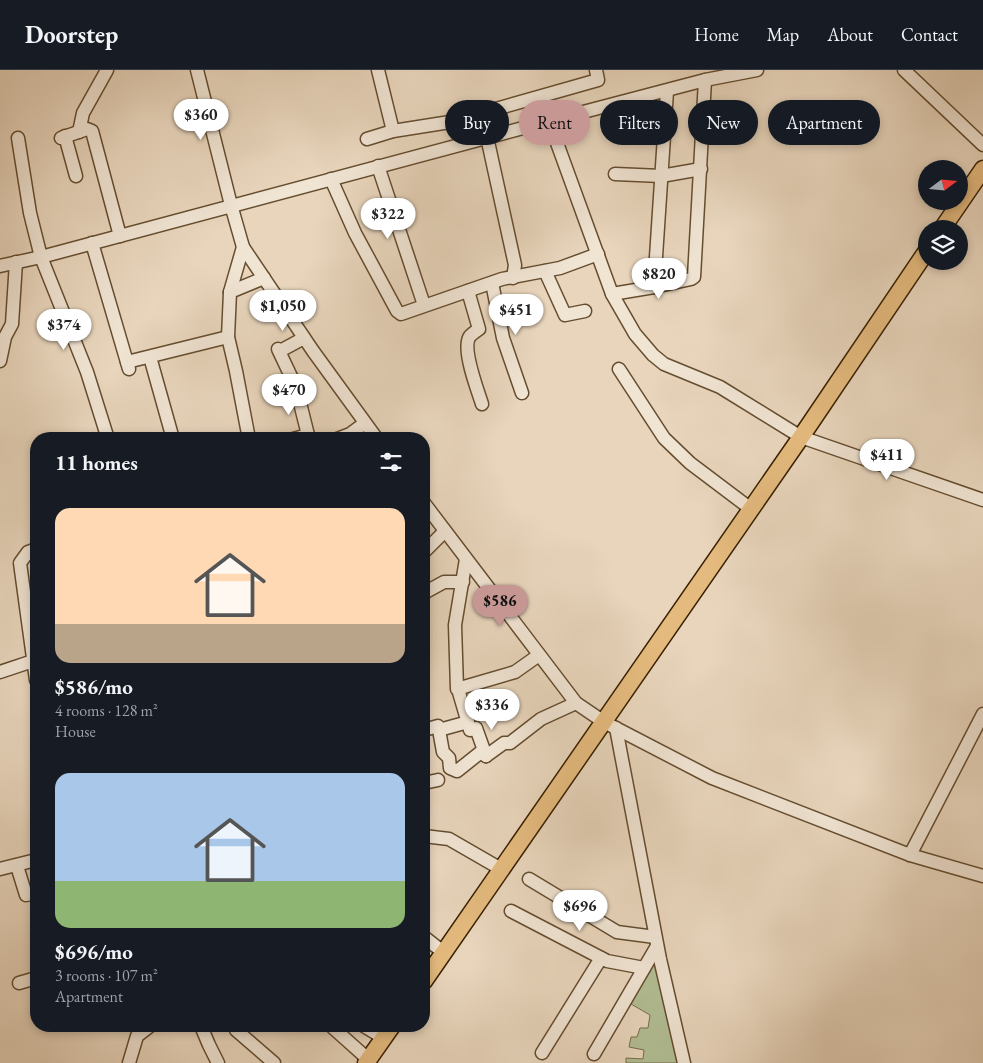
<!DOCTYPE html>
<html lang="en">
<head>
<meta charset="utf-8">
<style>
	:root { --surface:#171b24; --page:#20242c; --text:#f1f3f6; --muted:#9ea1a6; --line:#363941; --accent:#c59692 }
	body { margin:0; font-family:"EB Garamond",serif; background:var(--page); color:var(--text); height:100vh; display:flex; flex-direction:column; font-size:19px; white-space:nowrap }
	* { box-sizing:border-box; margin:0 }
	p { font-size:16px; color:var(--muted) }
	.icon { flex:none; width:28px; height:28px; fill:none; stroke:currentColor; stroke-width:2; stroke-linecap:round; stroke-linejoin:round }
	.map { position:relative; flex:1; overflow:hidden }
	.sheet { position:absolute; left:30px; top:362px; width:400px; height:600px; display:flex; flex-direction:column; background:var(--surface); border-radius:20px; box-shadow:0 2px 8px #0003 }
	.sheet>* { flex:none }
	.banner { position:absolute; left:445px; top:30px; width:462px; height:45px; display:flex; gap:10px }
	.needle { width:32px; rotate:74deg }
	.tools { position:absolute; left:918px; top:90px; display:grid; gap:10px }
	.tools a { display:grid; place-items:center; width:50px; height:50px; border-radius:50%; background:var(--surface); box-shadow:0 2px 8px #0003; font-size:25px }
	.price { position:absolute; translate:-50% -42px; padding:0 11px; border-radius:18px; background:#fff; color:#222; font-size:16px; line-height:32px; filter:drop-shadow(0 1px 2px #0008) }
	.price::after { content:''; position:absolute; left:50%; top:30px; width:15px; height:11px; margin-left:-8px; background:inherit; clip-path:polygon(0 0,100% 0,50% 100%) }
	.price.on { background:var(--accent); color:#111 }
	ul { padding:0; list-style:none }
	li { display:grid; align-content:center; gap:10px; height:265px; padding:0 25px }
	li span { display:grid; place-items:center; height:155px; border-radius:15px; color:#555 }
	li>.icon { margin-inline-start:auto }
	span .icon { width:90px; height:90px; fill:#fffc; stroke-width:1 }
	li b { font-size:21px }
	h2 { display:flex; justify-content:space-between; align-items:center; height:60px; padding:0 25px; font-size:21px }
	.chip { padding:0 18px; border-radius:22px; background:var(--surface); box-shadow:0 2px 8px #0003; font-size:18px; line-height:45px }
	.chip.on { background:var(--accent); color:#111 }
	header { display:flex; align-items:center; gap:30px; box-sizing:border-box; height:70px; padding:0 25px; background:var(--surface); border-bottom:1px solid var(--line) }
	header strong { font-size:24px }
	nav { display:flex; gap:28px; margin-inline-start:auto; font-size:18px }
	.map>svg:first-child { display:block }
	.green { fill:#b2be94; stroke:#766f4a }
	.lines { fill:none; stroke-linecap:round; stroke-linejoin:round }
	.minor-casing { stroke:#654d2f; stroke-width:15 }
	.major-casing { stroke:#392000; stroke-width:19 }
	.minor { stroke:#f0e4d3; stroke-width:12 }
	.major { stroke:#e4ba7e; stroke-width:16 }
</style>
</head>
<body>
<header>
<strong>Doorstep</strong>
<nav><a>Home</a><a>Map</a><a>About</a><a>Contact</a></nav>
</header>
<div class="map">
<svg width="983" height="993" viewBox="0 0 983 993">
	<rect width="100%" height="100%" fill="#e8d5bc"/>
	<filter id="stains"><feTurbulence type="fractalNoise" baseFrequency=".004" numOctaves="4"/><feColorMatrix values="0 0 0 0 .2 0 0 0 0 .09 0 0 0 0 .02 0 0 0 .5 -.17"/></filter>
	<radialGradient id="worn" r=".72"><stop offset=".6" stop-color="#630" stop-opacity="0"/><stop offset="1" stop-color="#630" stop-opacity=".3"/></radialGradient>
	<!-- green -->
	<path class="green" d="M664 892 686 993H626V988L643 989 644 980 629 977 631 967H637L640 958H648L650 945 631 934 648 896Z"/>
	<g class="lines">
		<defs>
			<g id="minor">
				<path d="M197 0 231 135 243 177 313 281 377 369"/>
				<path d="M378 0 393 61"/>
				<path d="M904 0 983 75"/>
				<path d="M549 51 612 224 635 264 653 285 664 294 720 317 801 367 983 430"/>
				<path d="M79 62 83 43 107 0"/>
				<path d="M65 66 76 106"/>
				<path d="M487 67 515 195 513 208"/>
				<path d="M18 68 30 143 41 187 87 302 108 369"/>
				<path d="M61 68 87 59 92 61 120 166"/>
				<path d="M367 69 393 61 450 52 598 10 596 0"/>
				<path d="M378 96 424 235"/>
				<path d="M615 104 661 106 701 99"/>
				<path d="M331 109 355 163 397 241 401 244 502 209 560 198 598 184"/>
				<path d="M92 173 129 299"/>
				<path d="M243 177 230 222 228 267 236 301 249 369"/>
				<path d="M0 196 41 187 549 51 705 10 757 0"/>
				<path d="M545 201 565 245 585 241"/>
				<path d="M492 213 503 268 522 323"/>
				<path d="M654 217 667 21"/>
				<path d="M468 221 479 259C476 261 472 264 470 266 461 278 478 321 482 334"/>
				<path d="M230 222 264 208"/>
				<path d="M612 224 654 217 691 209 694 207 705 10"/>
				<path d="M278 279 296 317 309 369"/>
				<path d="M280 281 304 268"/>
				<path d="M150 287 173 369"/>
				<path d="M0 291 5 267 12 254 16 192"/>
				<path d="M127 292 228 267"/>
				<path d="M619 299 664 368 690 393 751 439"/>
				<path d="M293 369 308 365"/>
				<path d="M337 369 350 364 365 353"/>
				<path d="M424 433 576 633 604 652 712 708 910 785 983 806"/>
				<path d="M36 479 28 482 20 493 36 610"/>
				<path d="M424 482 445 461"/>
				<path d="M466 489 455 555 457 619 515 602 539 585"/>
				<path d="M424 523 444 512H463"/>
				<path d="M0 602 33 591"/>
				<path d="M458 619 470 660 476 658 486 686"/>
				<path d="M616 658 660 889 684 993"/>
				<path d="M424 660 438 656 439 660 468 652"/>
				<path d="M439 660 443 682 449 688 450 698 457 701 481 682 486 686 504 673H510L541 649 576 633"/>
				<path d="M424 713 438 710"/>
				<path d="M424 766 449 769 501 799"/>
				<path d="M910 785 983 644"/>
				<path d="M17 796 26 825 36 823"/>
				<path d="M0 799 36 790"/>
				<path d="M529 809 617 862 655 867"/>
				<path d="M511 841 607 891 644 898"/>
				<path d="M424 867 443 882"/>
				<path d="M19 913 36 908"/>
				<path d="M201 956 209 975 218 993"/>
				<path d="M235 956 236 960 274 993"/>
				<path d="M331 956 369 990"/>
				<path d="M364 956 384 968"/>
				<path d="M542 983 601 888"/>
				<path d="M594 984 657 876"/>
				<path d="M129 993 137 966 150 956"/>
			</g>
			<g id="major">
				<path d="M942 159 983 99"/>
				<path d="M424 911 801 367 926 182"/>
				<path d="M366 993 392 956"/>
			</g>
		</defs>
		<!-- minor casing -->
		<use href="#minor" class="minor-casing"/>
		<!-- major casing -->
		<use href="#major" class="major-casing"/>
		<!-- minor -->
		<use href="#minor" class="minor"/>
		<!-- major -->
		<use href="#major" class="major"/>
	</g>
	<rect width="100%" height="100%" filter="url(#stains)"/>
	<rect width="100%" height="100%" fill="url(#worn)"/>
</svg>
<div class="tools">
<a><svg class="needle" viewBox="-14 -14 28 28"><path d="M0-13l5 13h-10z" fill="#e53935"/><path d="M0 13l5-13h-10z" fill="#9ea1a6"/></svg></a>
<a><svg class="icon" aria-label="layers" viewBox="0 0 24 24"><path d="M12 4l9 5-9 5-9-5zM3 14l9 5 9-5"/></svg></a>
</div>
<b class="price" style="left:201px;top:71px">$360</b>
<b class="price" style="left:388px;top:170px">$322</b>
<b class="price" style="left:659px;top:230px">$820</b>
<b class="price" style="left:283px;top:262px">$1,050</b>
<b class="price" style="left:516px;top:266px">$451</b>
<b class="price" style="left:64px;top:281px">$374</b>
<b class="price" style="left:289px;top:346px">$470</b>
<b class="price" style="left:887px;top:411px">$411</b>
<b class="price on" style="left:500px;top:557px">$586</b>
<b class="price" style="left:492px;top:661px">$336</b>
<b class="price" style="left:580px;top:862px">$696</b>
<div class="banner">
<a class="chip">Buy</a>
<a class="chip on">Rent</a>
<a class="chip">Filters</a>
<a class="chip">New</a>
<a class="chip">Apartment</a>
</div>
<section class="sheet">
<h2>11 homes<svg class="icon" aria-label="filters" viewBox="0 0 24 24"><path d="M4 7h16M4 17h16"/><circle cx="9" cy="7" r="2"/><circle cx="15" cy="17" r="2"/></svg></h2>
<ul>
<li><span style="background:linear-gradient(#ffd9b3 75%,#b9a48a 0)"><svg class="icon" aria-label="home" viewBox="0 0 24 24"><path d="M3 11l9-7 9 7M6 9v11h12V9"/></svg></span><div><b>$586/mo</b><p>4 rooms · 128 m²</p><p>House</p></div></li>
<li><span style="background:linear-gradient(#a9c7e8 70%,#8fb573 0)"><svg class="icon" aria-label="home" viewBox="0 0 24 24"><path d="M3 11l9-7 9 7M6 9v11h12V9"/></svg></span><div><b>$696/mo</b><p>3 rooms · 107 m²</p><p>Apartment</p></div></li>
</ul>
</section>
</div>
</body>
</html>
